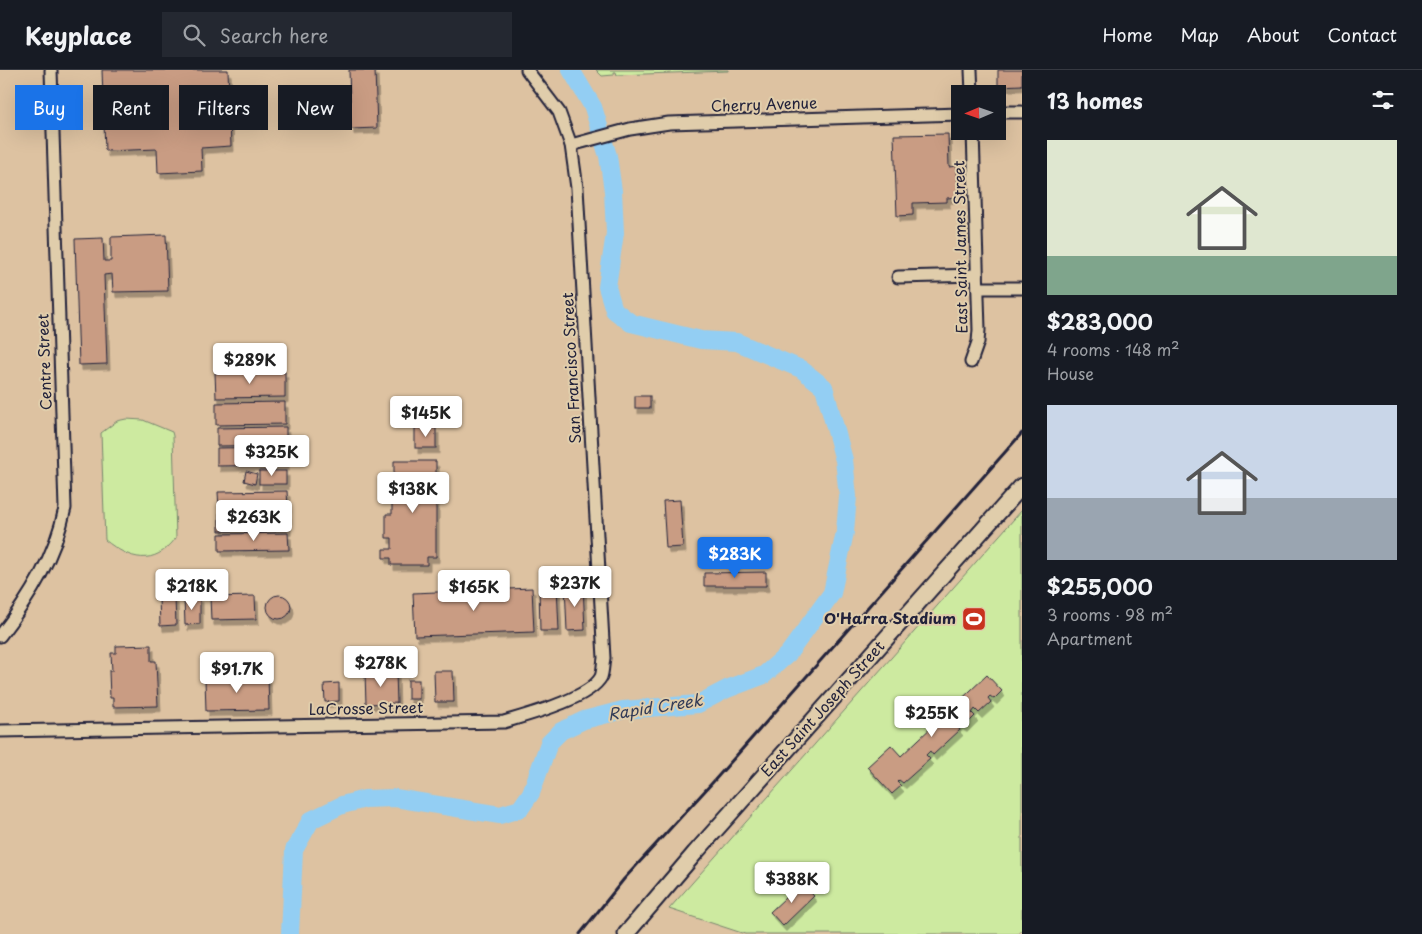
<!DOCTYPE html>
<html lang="en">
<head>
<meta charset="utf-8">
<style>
	:root { --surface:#171b24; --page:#242831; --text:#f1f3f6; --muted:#9ea1a6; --line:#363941; --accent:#1a73e8 }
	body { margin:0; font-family:"Playpen Sans",sans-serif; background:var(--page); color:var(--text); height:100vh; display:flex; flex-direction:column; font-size:19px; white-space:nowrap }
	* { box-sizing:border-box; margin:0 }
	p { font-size:16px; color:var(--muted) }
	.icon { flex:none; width:28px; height:28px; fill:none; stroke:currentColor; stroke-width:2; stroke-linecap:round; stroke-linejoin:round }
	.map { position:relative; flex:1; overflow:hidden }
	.side { display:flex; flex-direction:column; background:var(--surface); width:400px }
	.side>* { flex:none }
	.guide { position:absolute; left:15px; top:15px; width:475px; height:45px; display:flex; gap:10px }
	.needle { width:32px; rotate:268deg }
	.controls { position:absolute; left:951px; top:15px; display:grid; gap:10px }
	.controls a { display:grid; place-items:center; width:55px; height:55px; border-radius:0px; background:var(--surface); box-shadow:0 5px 20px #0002; font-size:25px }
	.price { position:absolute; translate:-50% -42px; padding:0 11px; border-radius:5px; background:#fff; color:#222; font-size:16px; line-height:32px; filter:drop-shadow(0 1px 2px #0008) }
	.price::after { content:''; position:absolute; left:50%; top:30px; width:15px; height:11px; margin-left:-8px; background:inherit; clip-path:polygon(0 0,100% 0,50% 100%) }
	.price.selected { background:var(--accent); color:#fff }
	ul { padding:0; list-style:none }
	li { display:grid; align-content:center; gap:10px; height:265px; padding:0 25px }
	li span { display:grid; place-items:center; height:155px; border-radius:0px; color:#555 }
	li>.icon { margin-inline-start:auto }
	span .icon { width:90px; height:90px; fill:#fffc; stroke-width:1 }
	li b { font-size:21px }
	h2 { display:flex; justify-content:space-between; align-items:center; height:60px; padding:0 25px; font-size:21px }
	.tag { padding:0 18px; border-radius:0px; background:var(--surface); box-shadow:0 5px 20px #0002; font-size:18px; line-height:45px }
	.tag.selected { background:var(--accent); color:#fff }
	header { display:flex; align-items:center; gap:30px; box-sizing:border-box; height:70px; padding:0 25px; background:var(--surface); border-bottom:1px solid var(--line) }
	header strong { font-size:24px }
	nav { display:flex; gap:28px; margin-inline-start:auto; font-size:18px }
	.search { width:350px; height:45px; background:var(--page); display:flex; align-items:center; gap:12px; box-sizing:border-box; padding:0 18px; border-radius:0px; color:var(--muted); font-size:19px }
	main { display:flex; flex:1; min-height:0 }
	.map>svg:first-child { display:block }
	.green { fill:#cdeaa0; stroke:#78866e }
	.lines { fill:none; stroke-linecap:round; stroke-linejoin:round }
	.river { stroke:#93cef3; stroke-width:18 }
	.building { fill:#c99c83; stroke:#22223b; filter:url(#shadow) }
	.minor-casing { stroke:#22223b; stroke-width:15 }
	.major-casing { stroke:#22223b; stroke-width:19 }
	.minor { stroke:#e0cdab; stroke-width:11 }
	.major { stroke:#e0cdab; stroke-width:15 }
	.rail { stroke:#22223b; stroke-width:3 }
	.labels { text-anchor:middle; stroke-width:4; stroke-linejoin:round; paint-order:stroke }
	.street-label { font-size:15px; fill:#22223b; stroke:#e0cdab }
	.poi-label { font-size:15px; font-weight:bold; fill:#22223b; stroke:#e0cdab; text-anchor:end }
	.water-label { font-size:16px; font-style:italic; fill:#333c57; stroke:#e0cdab }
</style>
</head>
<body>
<header>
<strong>Keyplace</strong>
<div class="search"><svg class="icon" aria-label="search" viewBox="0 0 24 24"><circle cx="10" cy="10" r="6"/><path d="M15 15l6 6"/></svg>Search here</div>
<nav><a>Home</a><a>Map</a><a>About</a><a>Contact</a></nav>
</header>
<main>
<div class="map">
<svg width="1022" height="864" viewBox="0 0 1022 864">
	<defs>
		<filter id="shadow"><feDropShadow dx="3" dy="5.5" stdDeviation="0" flood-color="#0004"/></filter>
	</defs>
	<rect width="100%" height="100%" fill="#ddc2a1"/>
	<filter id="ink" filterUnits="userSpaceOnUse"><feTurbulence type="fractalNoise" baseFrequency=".02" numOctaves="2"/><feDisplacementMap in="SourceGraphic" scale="10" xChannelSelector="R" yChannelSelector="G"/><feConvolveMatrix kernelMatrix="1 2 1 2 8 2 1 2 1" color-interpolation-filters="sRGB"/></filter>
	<g filter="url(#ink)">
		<!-- green -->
		<g class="green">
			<path d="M596 0H728V1L617 5 616 2H614V5L602 6Z"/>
			<path d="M126 349 143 350 172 362 173 366 176 468C154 497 130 490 105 470L101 363 117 351Z"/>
			<path d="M1022 440V860L1017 864H745L669 839Z"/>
		</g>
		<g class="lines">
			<!-- river -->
			<path class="river" d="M290 864 294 780 311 750 342 735 365 729 395 728 500 745 520 739 531 723 549 673 561 661 584 650 623 640 698 634 727 619 764 605 788 584 832 523 845 462 848 426 844 390 824 317 801 299 737 272 701 270 631 253 614 240 607 217 615 163 613 121 608 86 593 37 571 0"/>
		</g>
		<!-- building -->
		<g class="building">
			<path d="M102 0H228L231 76 201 78 202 101 158 103 157 79 105 81Z"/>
			<path d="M349 0H375L377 58 351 59Z"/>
			<path d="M998 0H1022V15L998 16Z"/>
			<path d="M948 64 949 97 957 96 958 127 947 128V132L913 133V145L897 146 894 65Z"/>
			<path d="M166 165 168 221 113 222 112 204 104 205 107 294 79 295 75 169 103 168 104 191H111V167Z"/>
			<path d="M285 302V327L216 328 215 303Z"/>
			<rect x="635" y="326" width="15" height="12"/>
			<path d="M285 332V354L216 355V333Z"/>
			<path d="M286 357V375L217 376V358Z"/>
			<rect x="415" y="358" width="21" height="20"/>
			<path d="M286 377V395L217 396V378Z"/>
			<path d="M394 391H436V487H427V495H391V488H383V479H392V468H386V444H392V426H400V423H394Z"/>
			<path d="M246 401 257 404 255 414 244 411Z"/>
			<rect x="259" y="401" width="27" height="13"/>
			<path d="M287 421 288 438 219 439 218 422Z"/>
			<path d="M680 430 683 477 666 478 663 431Z"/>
			<path d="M288 442V460L219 461V443Z"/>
			<path d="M288 463 289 480 219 481V464Z"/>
			<path d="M766 502V516H704V503Z"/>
			<path d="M557 515 559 561H540L539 516Z"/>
			<path d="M565 515H583L585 560 567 561Z"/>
			<path d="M532 518 534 562 415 566 413 523Z"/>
			<circle cx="279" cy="537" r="12"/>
			<path d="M255 526 256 549 211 550 210 527Z"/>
			<path d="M184 527H200V554L185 555Z"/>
			<path d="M159 528H175L176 555 160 556Z"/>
			<path d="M151 575V591H156L158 636 113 637V628H110L109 601H112L111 583H116V576Z"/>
			<path d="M434 601H453L454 632H435Z"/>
			<path d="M396 602 397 633 366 634 365 603Z"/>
			<path d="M212 603H220V608L268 607 269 640 206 641 205 609 213 608Z"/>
			<path d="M987 605 1002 621 994 629 990 626 988 628 991 632 979 643 975 639 972 643 975 646 964 657 960 654 957 657 960 660 933 685 930 681 926 685 930 689 903 713 899 710 897 712 901 716 892 724 867 697 891 675 901 686Z"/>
			<rect x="408" y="610" width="11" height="19"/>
			<path d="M339 613V631L325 632 324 614Z"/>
			<path d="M801 813 814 826 783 856 770 842Z"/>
		</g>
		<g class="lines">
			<defs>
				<g id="minor">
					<path d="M971 0 972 24"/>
					<path d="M998 42H1022"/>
					<path d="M571 75 630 59 669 53 960 44"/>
					<path d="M898 207 977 205"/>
					<path d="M978 218H1022"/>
					<path d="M971 292 978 272 979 260 973 61"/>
					<path d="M0 566C30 527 55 487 65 438L51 0"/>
					<path d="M0 661 504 652C527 645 589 629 601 607 603 602 603 593 604 588L577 118 571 75 559 42 527 0"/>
				</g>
				<path id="major" d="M626 864 695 783 1022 416"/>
			</defs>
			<!-- minor casing -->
			<use href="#minor" class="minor-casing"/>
			<!-- major casing -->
			<use href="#major" class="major-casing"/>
			<!-- minor -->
			<use href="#minor" class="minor"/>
			<!-- major -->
			<use href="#major" class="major"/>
			<!-- rail -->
			<path class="rail" d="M580 864 624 809 713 712 1022 363"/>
		</g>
	</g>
	<!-- icons -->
	<defs>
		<symbol id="stadium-square" viewBox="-11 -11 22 22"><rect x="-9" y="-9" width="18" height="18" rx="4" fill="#c8321e" stroke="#e0cdab"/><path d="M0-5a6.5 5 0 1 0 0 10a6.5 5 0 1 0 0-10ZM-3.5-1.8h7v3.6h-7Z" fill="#fff"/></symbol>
	</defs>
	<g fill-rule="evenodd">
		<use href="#stadium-square" x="960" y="535" width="28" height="28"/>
	</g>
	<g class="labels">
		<!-- street labels -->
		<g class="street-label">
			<text transform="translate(764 35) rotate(-2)" y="5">Cherry Avenue</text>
			<text transform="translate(961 177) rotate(-91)" y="5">East Saint James Street</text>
			<text transform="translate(45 292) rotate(-92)" y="5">Centre Street</text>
			<text transform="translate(572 298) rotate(-93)" y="5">San Francisco Street</text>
			<text transform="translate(366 639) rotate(-1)" y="5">LaCrosse Street</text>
			<text transform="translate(823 639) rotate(-48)" y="5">East Saint Joseph Street</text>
		</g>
		<!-- poi labels -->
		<g class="poi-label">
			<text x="956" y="554">O'Harra Stadium</text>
		</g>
		<!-- water labels -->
		<g class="water-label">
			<text transform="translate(655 637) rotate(-9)" y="6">Rapid Creek</text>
		</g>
	</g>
</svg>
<div class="controls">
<a><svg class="needle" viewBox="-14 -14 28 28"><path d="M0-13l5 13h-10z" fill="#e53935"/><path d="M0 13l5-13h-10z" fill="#9ea1a6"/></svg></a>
</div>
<b class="price" style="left:250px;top:315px">$289K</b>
<b class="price" style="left:426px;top:368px">$145K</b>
<b class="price" style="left:272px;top:407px">$325K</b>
<b class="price" style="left:413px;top:444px">$138K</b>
<b class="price" style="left:254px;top:472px">$263K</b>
<b class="price selected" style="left:735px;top:509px">$283K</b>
<b class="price" style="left:575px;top:538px">$237K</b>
<b class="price" style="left:192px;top:541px">$218K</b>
<b class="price" style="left:474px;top:542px">$165K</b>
<b class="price" style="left:381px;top:618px">$278K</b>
<b class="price" style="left:237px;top:624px">$91.7K</b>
<b class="price" style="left:932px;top:668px">$255K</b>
<b class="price" style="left:792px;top:834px">$388K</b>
<div class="guide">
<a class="tag selected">Buy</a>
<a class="tag">Rent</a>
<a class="tag">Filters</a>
<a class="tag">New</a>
</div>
</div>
<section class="side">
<h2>13 homes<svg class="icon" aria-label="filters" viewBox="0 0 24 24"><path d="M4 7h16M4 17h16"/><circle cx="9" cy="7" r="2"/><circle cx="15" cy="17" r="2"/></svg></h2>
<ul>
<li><span style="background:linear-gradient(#dfe7d0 75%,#7fa58c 0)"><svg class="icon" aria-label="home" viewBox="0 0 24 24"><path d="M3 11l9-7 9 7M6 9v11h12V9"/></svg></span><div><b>$283,000</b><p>4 rooms · 148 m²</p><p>House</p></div></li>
<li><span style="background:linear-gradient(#c9d6e8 60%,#9aa5b1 0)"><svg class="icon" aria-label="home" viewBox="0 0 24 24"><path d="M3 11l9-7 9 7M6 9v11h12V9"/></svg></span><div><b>$255,000</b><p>3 rooms · 98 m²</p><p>Apartment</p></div></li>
</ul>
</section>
</main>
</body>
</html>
